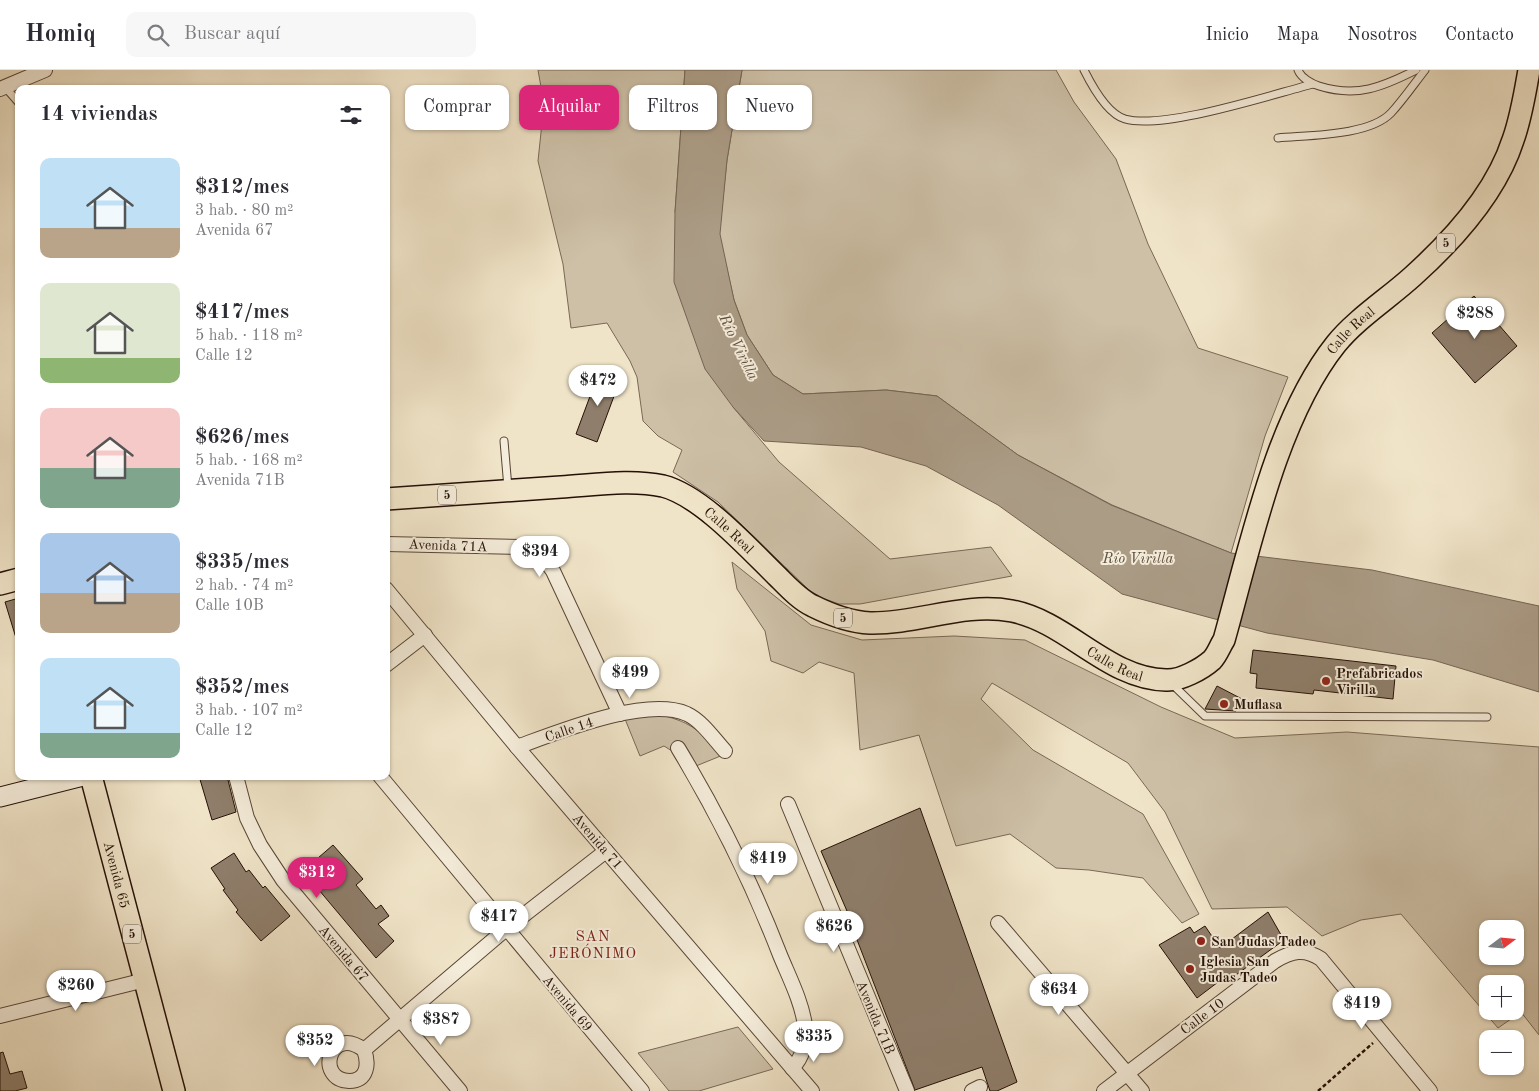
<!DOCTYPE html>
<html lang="es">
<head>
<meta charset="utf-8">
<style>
	:root { --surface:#fff; --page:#f7f7f7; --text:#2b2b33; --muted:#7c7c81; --line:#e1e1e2; --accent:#db2777 }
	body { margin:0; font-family:"Old Standard TT",serif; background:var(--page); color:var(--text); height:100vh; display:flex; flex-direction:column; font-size:19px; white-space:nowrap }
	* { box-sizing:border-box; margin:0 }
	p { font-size:16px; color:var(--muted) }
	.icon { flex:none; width:28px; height:28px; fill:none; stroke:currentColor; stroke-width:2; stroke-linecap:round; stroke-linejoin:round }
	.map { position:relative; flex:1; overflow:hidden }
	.panel { position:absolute; left:15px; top:15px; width:375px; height:695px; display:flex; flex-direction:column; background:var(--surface); border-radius:10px; box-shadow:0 1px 4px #0004 }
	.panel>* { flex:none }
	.top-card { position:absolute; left:405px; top:15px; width:475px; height:45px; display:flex; gap:10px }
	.needle { width:32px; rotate:74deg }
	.controls { position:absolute; left:1479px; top:850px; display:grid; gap:10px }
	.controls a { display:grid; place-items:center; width:45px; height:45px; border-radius:10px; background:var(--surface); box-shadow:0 1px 4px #0004; font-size:25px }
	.price { position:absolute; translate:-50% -42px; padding:0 11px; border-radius:18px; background:#fff; color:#222; font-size:16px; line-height:32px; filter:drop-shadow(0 1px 2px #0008) }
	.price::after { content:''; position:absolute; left:50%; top:30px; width:15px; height:11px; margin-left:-8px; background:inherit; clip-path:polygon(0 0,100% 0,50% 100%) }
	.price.active { background:var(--accent); color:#fff }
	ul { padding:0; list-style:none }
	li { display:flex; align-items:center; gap:15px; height:125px; padding:0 25px }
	li span { display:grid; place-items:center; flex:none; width:140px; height:100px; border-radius:10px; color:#555 }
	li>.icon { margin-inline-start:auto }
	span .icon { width:60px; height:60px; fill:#fffc; stroke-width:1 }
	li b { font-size:21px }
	h2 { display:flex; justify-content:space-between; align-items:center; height:60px; padding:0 25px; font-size:21px }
	.tag { padding:0 18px; border-radius:10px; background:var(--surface); box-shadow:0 1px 4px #0004; font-size:18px; line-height:45px }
	.tag.active { background:var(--accent); color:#fff }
	header { display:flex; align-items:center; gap:30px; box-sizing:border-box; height:70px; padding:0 25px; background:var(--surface); border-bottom:1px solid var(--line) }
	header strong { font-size:24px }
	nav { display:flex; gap:28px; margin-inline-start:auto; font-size:18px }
	.search { width:350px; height:45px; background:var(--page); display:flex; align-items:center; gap:12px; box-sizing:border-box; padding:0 18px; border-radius:10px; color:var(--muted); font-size:19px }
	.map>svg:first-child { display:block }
	.green { fill:#cdc0a7; stroke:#796856; fill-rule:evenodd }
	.water { fill:#ab9c86; stroke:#756453 }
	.building { fill:#8f7e6b; stroke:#251006 }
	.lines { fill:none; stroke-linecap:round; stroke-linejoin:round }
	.lane-casing { stroke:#584536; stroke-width:9 }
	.street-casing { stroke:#584536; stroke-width:16 }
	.secondary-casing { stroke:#251006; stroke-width:21 }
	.primary-casing { stroke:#251006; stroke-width:24 }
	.path { stroke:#251006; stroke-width:2.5; stroke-dasharray:4 2.5; stroke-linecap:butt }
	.lane { stroke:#f5eddb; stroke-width:7 }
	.street { stroke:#f5eddb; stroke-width:14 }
	.secondary { stroke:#f5eddb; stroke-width:19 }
	.primary { stroke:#f0e4c8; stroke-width:21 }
	.poi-dot { fill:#8f2418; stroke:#f5eddb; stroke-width:2 }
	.labels { text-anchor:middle; stroke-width:4; stroke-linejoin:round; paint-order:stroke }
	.shield { fill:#f5eddb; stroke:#635246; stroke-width:1 }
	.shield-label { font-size:12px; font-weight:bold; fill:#251006 }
	.street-label { font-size:14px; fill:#251006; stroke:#f5eddb }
	.poi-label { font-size:14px; font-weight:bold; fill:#251006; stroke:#f5eddb; text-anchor:start }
	.water-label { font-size:15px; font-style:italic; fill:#614f40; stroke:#f5eddb }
	.neighbourhood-label { font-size:15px; letter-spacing:1px; fill:#7a1f14; stroke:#f5eddb }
</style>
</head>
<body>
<header>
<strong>Homiq</strong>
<div class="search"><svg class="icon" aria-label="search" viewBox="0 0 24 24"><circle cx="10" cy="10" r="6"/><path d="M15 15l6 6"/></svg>Buscar aquí</div>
<nav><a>Inicio</a><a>Mapa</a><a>Nosotros</a><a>Contacto</a></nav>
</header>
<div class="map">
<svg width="1539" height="1021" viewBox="0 0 1539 1021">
	<rect width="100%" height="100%" fill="#f0e4c8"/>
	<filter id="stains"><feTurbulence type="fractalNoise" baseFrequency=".004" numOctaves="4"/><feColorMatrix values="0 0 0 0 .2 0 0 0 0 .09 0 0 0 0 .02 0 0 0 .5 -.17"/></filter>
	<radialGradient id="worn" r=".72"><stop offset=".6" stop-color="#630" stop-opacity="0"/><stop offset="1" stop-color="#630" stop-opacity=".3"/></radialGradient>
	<!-- green -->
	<g class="green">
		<path d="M538 0H685L675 142 733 337 779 392 890 489 991 477 1012 506 860 534H839L822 528 809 520 718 432 673 402 682 380 658 366 643 351 637 307 630 291 607 253 571 258 563 194 538 91 544 34Z"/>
		<path d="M742 0H1056L1074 32 1116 89 1148 174 1198 278 1288 307 1265 366 1231 483 1112 435 1018 385 937 326 886 320 803 324 773 305 747 265 734 230 719 164 727 90Z"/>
		<path d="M732 492 811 555 862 570 954 566 1025 570 1161 637 1235 668 1347 662 1539 677V965L1521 942 1498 958 1401 844 1361 850 1322 866 1287 837 1212 839 1165 742 1128 693 992 613 981 629 1033 680 1143 744 1199 844 1182 853 1143 808 1089 800 1056 798 1010 764 956 776 919 665 860 680 854 603 819 592 803 603 771 591 765 561 737 519ZM1488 859H1515V886H1488ZM1488 914H1515V941H1488Z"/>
		<path d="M661 645C694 653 700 662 723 685L696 696 664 676 640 686 625 649Z"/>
		<path d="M738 957 773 999 699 1021H669L638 983Z"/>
	</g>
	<!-- water -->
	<path class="water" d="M685 0H742L727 90 720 164 734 230 747 265 773 305 803 324 886 320 937 326 1018 385 1111 435 1231 483 1372 500 1539 536V622L1433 590 1267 563 1122 524 998 435 926 396 861 377 764 371 733 337 705 299 674 212 675 142Z"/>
	<!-- building -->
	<g class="building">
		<path d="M1474 226 1517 276 1475 313 1432 263Z"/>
		<path d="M599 302 620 310 597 372 576 364Z"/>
		<path d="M19 528V568H16L5 532Z"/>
		<path d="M1253 580 1396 596 1393 629 1314 620 1313 624 1256 618 1257 604 1250 603Z"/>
		<path d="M1217 616 1242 629 1236 641 1205 639Z"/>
		<path d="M199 706H227L236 742 212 750Z"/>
		<path d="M920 738 1017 1012 997 1021H990L982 997 915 1020 849 849 850 848 821 781Z"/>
		<path d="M333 775 363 809 356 815 376 839 381 835 389 846 378 854 394 871 376 888 303 801Z"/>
		<path d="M234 783 246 802 249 800 263 818 265 816 290 846 261 871 236 842 238 840 223 820 225 819 211 798Z"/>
		<path d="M1268 842 1284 870 1229 910 1226 906 1197 928 1159 875 1190 857 1194 863 1205 856 1220 878Z"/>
		<path d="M3 982 10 1004 22 1001 27 1018 15 1021H0V983Z"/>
	</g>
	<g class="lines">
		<defs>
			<g id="lane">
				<path d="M1084 0C1092 16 1107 44 1125 49 1164 60 1270 25 1313 14"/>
				<path d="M1298 0C1301 8 1312 14 1319 16 1357 28 1382 17 1416 0"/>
				<path d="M5 17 19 33"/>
				<path d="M1278 68C1309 65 1369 66 1391 43 1403 30 1414 14 1425 0"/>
				<path d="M504 371 508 418"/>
				<path d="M1171 613 1205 646 1487 647"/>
			</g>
			<g id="street">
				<path d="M0 19 45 0"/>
				<path d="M386 474 522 477C537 482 544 488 553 501L620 644"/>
				<path d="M386 519 517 677 812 1021"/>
				<path d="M386 595 425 565"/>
				<path d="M517 677C558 662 646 626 687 644 702 651 714 669 725 681"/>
				<path d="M678 678C719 746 751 810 780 885 789 907 802 932 805 956 807 970 803 988 792 998"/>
				<path d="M236 706 247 748 260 775 283 810 460 1021"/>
				<path d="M380 706 642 1021"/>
				<path d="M788 734 907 1021"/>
				<path d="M998 853 1142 1021"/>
				<path d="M0 946 145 910"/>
				<path d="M364 980C369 993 368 1011 349 1011 315 1010 329 954 364 980L506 859 606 781"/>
				<path d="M972 1021 980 1017"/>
				<path d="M1104 1021 1275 891C1292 881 1304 878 1321 889L1430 1021"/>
			</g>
			<path id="secondary" d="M0 727 83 706"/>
			<g id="primary">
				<path id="s1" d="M386 429C445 425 503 421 561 417 594 415 631 409 663 416 702 426 749 479 778 507 788 517 800 530 813 536 831 545 850 552 870 553 918 554 963 532 1012 541 1068 552 1108 609 1166 610 1180 611 1202 599 1212 590 1217 585 1220 576 1224 570 1250 478 1276 349 1336 274 1356 249 1389 228 1413 206 1453 170 1496 123 1513 70 1521 48 1525 23 1529 0"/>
				<path d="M0 514 19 509"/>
				<path id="s2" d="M91 706 174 1021"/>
			</g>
		</defs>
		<!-- lane casing -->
		<use href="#lane" class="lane-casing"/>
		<!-- street casing -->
		<use href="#street" class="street-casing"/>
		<!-- secondary casing -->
		<use href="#secondary" class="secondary-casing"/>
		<!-- primary casing -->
		<use href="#primary" class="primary-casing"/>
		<!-- path -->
		<path class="path" d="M1318 1021 1373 973"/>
		<!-- lane -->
		<use href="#lane" class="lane"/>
		<!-- street -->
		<use href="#street" class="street"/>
		<!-- secondary -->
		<use href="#secondary" class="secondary"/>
		<!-- primary -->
		<use href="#primary" class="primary"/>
	</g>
	<!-- markers -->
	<g class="poi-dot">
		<circle cx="1326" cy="611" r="5"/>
		<circle cx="1224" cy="634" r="5"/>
		<circle cx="1201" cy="871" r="5"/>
		<circle cx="1190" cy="899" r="5"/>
	</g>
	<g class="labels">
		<!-- shield labels -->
		<g class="shield">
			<rect x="1437" y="163.5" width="18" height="19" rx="4"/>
			<rect x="438" y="415.5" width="18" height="19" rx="4"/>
			<rect x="834" y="538.5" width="18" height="19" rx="4"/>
			<rect x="123" y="854.5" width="18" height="19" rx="4"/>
		</g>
		<g class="shield-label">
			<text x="1446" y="177">5</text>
			<text x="447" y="429">5</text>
			<text x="843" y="552">5</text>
			<text x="132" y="868">5</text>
		</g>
		<!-- street labels -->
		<g class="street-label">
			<text dy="5" stroke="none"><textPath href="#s1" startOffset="1258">Calle Real</textPath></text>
			<text dy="5" stroke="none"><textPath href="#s1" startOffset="358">Calle Real</textPath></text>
			<text transform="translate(448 475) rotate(2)" y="5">Avenida 71A</text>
			<text dy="5" stroke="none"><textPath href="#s1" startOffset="791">Calle Real</textPath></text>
			<text transform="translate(569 659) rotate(-19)" y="5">Calle 14</text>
			<text transform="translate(598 771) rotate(49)" y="5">Avenida 71</text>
			<text dy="5" stroke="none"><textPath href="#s2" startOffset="102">Avenida 65</textPath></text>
			<text transform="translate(344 883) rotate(50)" y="5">Avenida 67</text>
			<text transform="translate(568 933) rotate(50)" y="5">Avenida 69</text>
			<text transform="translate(1202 946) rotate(-37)" y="5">Calle 10</text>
			<text transform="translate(876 947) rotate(67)" y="5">Avenida 71B</text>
		</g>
		<!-- poi labels -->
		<g class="poi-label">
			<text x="1336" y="608">Prefabricados<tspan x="1336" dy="16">Virilla</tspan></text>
			<text x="1234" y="639">Muflasa</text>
			<text x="1211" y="876">San Judas Tadeo</text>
			<text x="1200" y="896">Iglesia San<tspan x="1200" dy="16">Judas Tadeo</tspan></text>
		</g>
		<!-- water labels -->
		<g class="water-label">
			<text transform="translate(739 277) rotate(64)" y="5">Río Virilla</text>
			<text x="1138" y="493">Río Virilla</text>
		</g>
		<!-- neighbourhood labels -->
		<g class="neighbourhood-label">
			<text x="593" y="871">SAN<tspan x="593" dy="17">JERÓNIMO</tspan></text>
		</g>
	</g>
	<rect width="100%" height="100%" filter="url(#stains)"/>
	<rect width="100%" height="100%" fill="url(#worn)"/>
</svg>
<div class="controls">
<a><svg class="needle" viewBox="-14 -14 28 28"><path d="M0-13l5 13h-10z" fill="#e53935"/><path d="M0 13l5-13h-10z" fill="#7c7c81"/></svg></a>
<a>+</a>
<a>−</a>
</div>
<b class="price" style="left:1475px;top:270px">$288</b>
<b class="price" style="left:598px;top:337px">$472</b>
<b class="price" style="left:540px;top:508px">$394</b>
<b class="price" style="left:630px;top:629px">$499</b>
<b class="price" style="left:768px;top:815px">$419</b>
<b class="price active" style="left:317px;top:829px">$312</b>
<b class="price" style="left:499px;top:873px">$417</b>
<b class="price" style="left:834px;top:883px">$626</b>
<b class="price" style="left:76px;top:942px">$260</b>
<b class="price" style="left:1059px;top:946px">$634</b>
<b class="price" style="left:1362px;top:960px">$419</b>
<b class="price" style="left:441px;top:976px">$387</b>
<b class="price" style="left:814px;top:993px">$335</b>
<b class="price" style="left:315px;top:997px">$352</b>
<div class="top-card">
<a class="tag">Comprar</a>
<a class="tag active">Alquilar</a>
<a class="tag">Filtros</a>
<a class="tag">Nuevo</a>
</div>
<section class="panel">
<h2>14 viviendas<svg class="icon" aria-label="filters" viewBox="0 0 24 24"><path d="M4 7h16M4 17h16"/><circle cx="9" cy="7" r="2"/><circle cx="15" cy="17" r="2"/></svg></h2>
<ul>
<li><span style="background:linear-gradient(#bfe0f5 70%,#b9a48a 0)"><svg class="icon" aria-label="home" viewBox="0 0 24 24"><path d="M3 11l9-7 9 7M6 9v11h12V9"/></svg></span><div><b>$312/mes</b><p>3 hab. · 80 m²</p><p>Avenida 67</p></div></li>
<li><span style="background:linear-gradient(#dfe7d0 75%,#8fb573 0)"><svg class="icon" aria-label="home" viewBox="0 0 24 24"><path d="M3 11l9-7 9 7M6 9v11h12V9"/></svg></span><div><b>$417/mes</b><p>5 hab. · 118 m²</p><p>Calle 12</p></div></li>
<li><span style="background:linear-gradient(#f6c9c9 60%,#7fa58c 0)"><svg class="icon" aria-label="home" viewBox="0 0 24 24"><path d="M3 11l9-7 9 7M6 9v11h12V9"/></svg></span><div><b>$626/mes</b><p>5 hab. · 168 m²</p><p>Avenida 71B</p></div></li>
<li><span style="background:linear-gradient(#a9c7e8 60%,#b9a48a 0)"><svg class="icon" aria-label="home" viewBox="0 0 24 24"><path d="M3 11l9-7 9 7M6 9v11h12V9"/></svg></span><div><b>$335/mes</b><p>2 hab. · 74 m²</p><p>Calle 10B</p></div></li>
<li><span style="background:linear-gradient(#bfe0f5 75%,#7fa58c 0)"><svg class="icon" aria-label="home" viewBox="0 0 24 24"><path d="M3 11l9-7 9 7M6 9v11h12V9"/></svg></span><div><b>$352/mes</b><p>3 hab. · 107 m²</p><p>Calle 12</p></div></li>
</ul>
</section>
</div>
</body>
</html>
